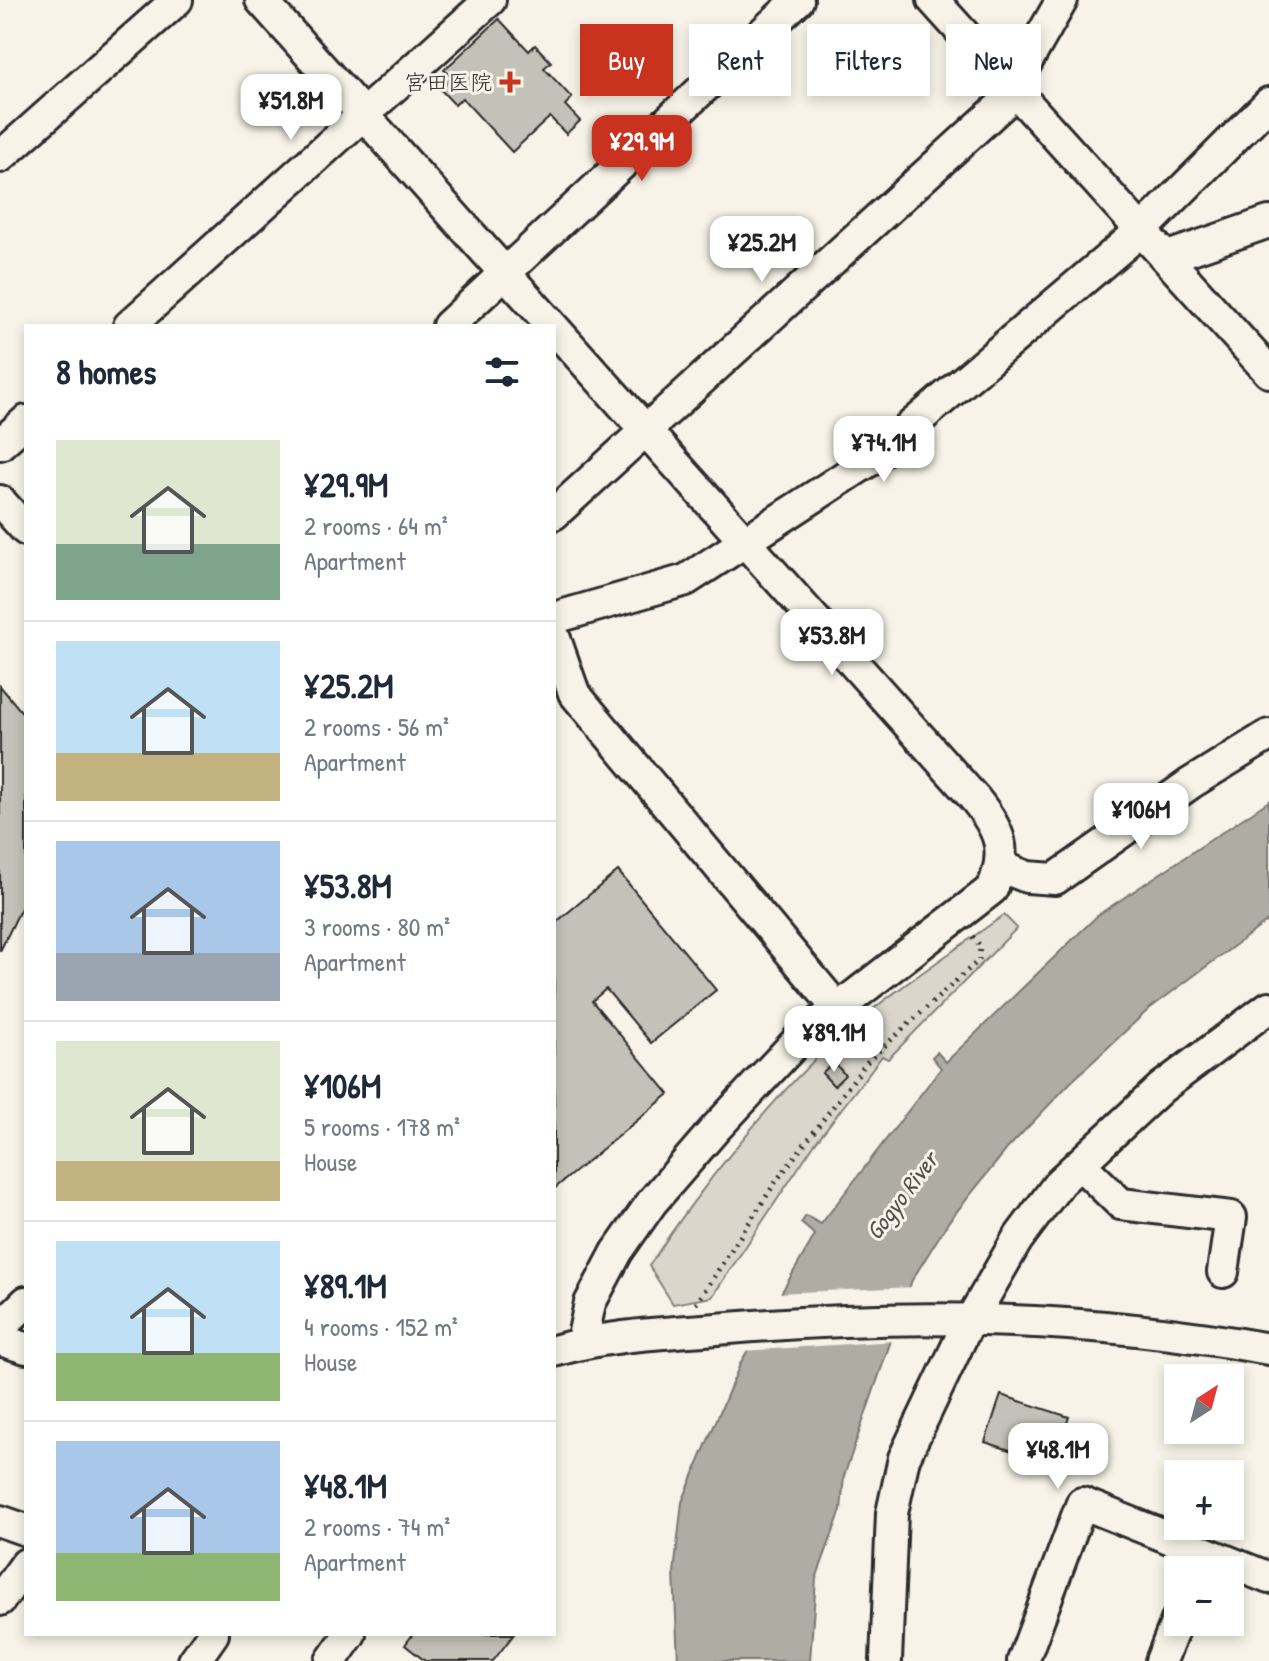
<!DOCTYPE html>
<html lang="en">
<head>
<meta charset="utf-8">
<style>
	:root { --surface:#fff; --page:#f2f2f3; --text:#1f2937; --muted:#747a83; --line:#e0e1e3; --accent:#c8321e }
	body { margin:0; font-family:"Patrick Hand","Klee One",sans-serif; background:var(--page); color:var(--text); height:100vh; display:flex; flex-direction:column; font-size:30px; white-space:nowrap }
	* { box-sizing:border-box; margin:0 }
	p { font-size:26px; color:var(--muted) }
	.icon { flex:none; width:44px; height:44px; fill:none; stroke:currentColor; stroke-width:2; stroke-linecap:round; stroke-linejoin:round }
	.map { position:relative; flex:1; overflow:hidden }
	.panel { position:absolute; left:24px; top:324px; width:532px; height:1312px; display:flex; flex-direction:column; background:var(--surface); border-radius:0px; box-shadow:0 4px 12px #0003 }
	.panel>* { flex:none }
	.banner { position:absolute; left:580px; top:24px; width:568px; height:72px; display:flex; gap:16px }
	.needle { width:52px; rotate:36deg }
	.fabs { position:absolute; left:1164px; top:1364px; display:grid; gap:16px }
	.fabs a { display:grid; place-items:center; width:80px; height:80px; border-radius:0px; background:var(--surface); box-shadow:0 4px 12px #0003; font-size:40px }
	.price { position:absolute; translate:-50% -68px; padding:0 18px; border-radius:16px; background:#fff; color:#222; font-size:26px; line-height:52px; filter:drop-shadow(0 2px 4px #0008) }
	.price::after { content:''; position:absolute; left:50%; top:48px; width:24px; height:18px; margin-left:-12px; background:inherit; clip-path:polygon(0 0,100% 0,50% 100%) }
	.price.current { background:var(--accent); color:#fff }
	ul { padding:0; list-style:none }
	li { display:flex; align-items:center; gap:24px; height:200px; padding:0 32px }
	li+li { border-top:2px solid var(--line) }
	li span { display:grid; place-items:center; flex:none; width:224px; height:160px; border-radius:0px; color:#555 }
	li>.icon { margin-inline-start:auto }
	span .icon { width:96px; height:96px; fill:#fffc; stroke-width:1 }
	li b { font-size:34px }
	h2 { display:flex; justify-content:space-between; align-items:center; height:96px; padding:0 32px; font-size:34px }
	.pill { padding:0 28px; border-radius:0px; background:var(--surface); box-shadow:0 4px 12px #0003; font-size:28px; line-height:72px }
	.pill.current { background:var(--accent); color:#fff }
	.map>svg:first-child { display:block }
	.green { fill:#dad6cc; stroke:#82807c; stroke-width:2 }
	.water { fill:#afaca4; stroke:#7a7874; stroke-width:2 }
	.pier { fill:#f7f3e8 }
	.building { fill:#c4c1b9; stroke:#2b2b2b; stroke-width:2 }
	.lines { fill:none; stroke-linecap:round; stroke-linejoin:round }
	.minor-casing { stroke:#2b2b2b; stroke-width:36 }
	.path { stroke:#2b2b2b; stroke-width:5; stroke-dasharray:2 6; stroke-linecap:butt }
	.minor { stroke:#f7f3e8; stroke-width:30 }
	.poi-dot { fill:#c8321e; stroke:#f7f3e8; stroke-width:3 }
	.labels { text-anchor:middle; stroke-width:6; stroke-linejoin:round; paint-order:stroke }
	.poi-label { font-size:22px; fill:#2b2b2b; stroke:#f7f3e8; text-anchor:end }
	.water-label { font-size:24px; font-style:italic; fill:#53524f; stroke:#f7f3e8 }
</style>
</head>
<body>
<div class="map">
<svg width="1269" height="1661" viewBox="0 0 1269 1661">
	<rect width="100%" height="100%" fill="#f7f3e8"/>
	<filter id="ink" filterUnits="userSpaceOnUse"><feTurbulence type="fractalNoise" baseFrequency=".0125" numOctaves="2"/><feDisplacementMap in="SourceGraphic" scale="16" xChannelSelector="R" yChannelSelector="G"/><feConvolveMatrix kernelMatrix="1 2 1 2 8 2 1 2 1" color-interpolation-filters="sRGB"/></filter>
	<g filter="url(#ink)">
		<!-- green -->
		<path class="green" d="M1004 915 1017 928 888 1059 882 1056 813 1146 712 1297 673 1304 649 1266C697 1192 771 1098 837 1039 888 994 948 955 1004 915Z"/>
		<!-- water -->
		<path class="water" d="M1269 801V920L1149 1009 1070 1083 1007 1149 949 1221 912 1280 844 1476 841 1510 816 1579 810 1661H678L674 1573 682 1502 741 1362 815 1235 801 1223 806 1216 821 1224 941 1068 932 1057 937 1052 946 1062 1098 915Z"/>
		<!-- pier -->
		<path class="pier" d="M914 1287 895 1341 743 1351 777 1293Z"/>
		<!-- building -->
		<g class="building">
			<path d="M499 19 529 51 535 45 551 62 544 68 572 98 565 105 580 121 566 134 550 117 512 152 462 98 455 105 440 89 452 77 444 70Z"/>
			<path d="M0 686 26 717V898L0 951Z"/>
			<path d="M618 871 716 990 651 1043 606 989 592 1001 669 1094 554 1189V924Z"/>
			<path d="M834 1062 845 1075 834 1086 822 1073Z"/>
			<path d="M1001 1395 1069 1417 1053 1464 985 1442Z"/>
			<path d="M413 1634H514L493 1661H425L405 1645Z"/>
		</g>
		<g class="lines">
			<defs>
				<g id="minor">
					<path d="M261 0 975 799C1000 830 1009 851 992 889L801 1037 716 1128 652 1202 617 1252 590 1303 582 1342"/>
					<path d="M933 0 1269 372"/>
					<path d="M0 157 177 0"/>
					<path d="M1168 257 1269 222"/>
					<path d="M129 326 490 0"/>
					<path d="M448 326 798 0"/>
					<path d="M0 444 26 421"/>
					<path d="M0 501 26 530"/>
					<path d="M554 514 1002 105 1062 0"/>
					<path d="M554 618 686 580 872 459 1143 229 1269 103"/>
					<path d="M554 636 574 693 837 1008"/>
					<path d="M1000 866 1027 877 1055 879 1191 783 1269 735"/>
					<path d="M1080 1164 1121 1204 1231 1217 1223 1272"/>
					<path d="M0 1328 26 1302"/>
					<path d="M0 1340 26 1348"/>
					<path d="M554 1351C609 1334 671 1333 729 1328 913 1313 1086 1316 1269 1349"/>
					<path d="M0 1521 26 1530"/>
					<path d="M0 1600 26 1564"/>
					<path d="M194 1661 213 1634"/>
					<path d="M331 1661 350 1634"/>
					<path d="M886 1661 892 1513 904 1458 964 1332 1017 1240 1060 1182 1161 1088 1269 1007"/>
					<path d="M1023 1661 1082 1503 1269 1578"/>
					<path d="M1161 1661 1178 1618"/>
				</g>
			</defs>
			<!-- minor casing -->
			<use href="#minor" class="minor-casing"/>
			<!-- path -->
			<path class="path" d="M696 1304 777 1180 868 1061 979 960 980 946 972 936"/>
			<!-- minor -->
			<use href="#minor" class="minor"/>
		</g>
	</g>
	<!-- markers -->
	<path class="poi-dot" d="M506 70h8v8h8v8h-8v8h-8v-8h-8v-8h8z"/>
	<g class="labels">
		<!-- poi labels -->
		<g class="poi-label">
			<text x="492" y="90">宮田医院</text>
		</g>
		<!-- water labels -->
		<g class="water-label">
			<text transform="translate(902 1196) rotate(-53)" y="8">Gogyo River</text>
		</g>
	</g>
</svg>
<div class="fabs">
<a><svg class="needle" viewBox="-14 -14 28 28"><path d="M0-13l5 13h-10z" fill="#e53935"/><path d="M0 13l5-13h-10z" fill="#747a83"/></svg></a>
<a>+</a>
<a>−</a>
</div>
<b class="price" style="left:291px;top:142px">¥51.8M</b>
<b class="price current" style="left:642px;top:183px">¥29.9M</b>
<b class="price" style="left:762px;top:284px">¥25.2M</b>
<b class="price" style="left:884px;top:484px">¥74.1M</b>
<b class="price" style="left:832px;top:677px">¥53.8M</b>
<b class="price" style="left:1141px;top:851px">¥106M</b>
<b class="price" style="left:834px;top:1074px">¥89.1M</b>
<b class="price" style="left:1058px;top:1491px">¥48.1M</b>
<div class="banner">
<a class="pill current">Buy</a>
<a class="pill">Rent</a>
<a class="pill">Filters</a>
<a class="pill">New</a>
</div>
<section class="panel">
<h2>8 homes<svg class="icon" aria-label="filters" viewBox="0 0 24 24"><path d="M4 7h16M4 17h16"/><circle cx="9" cy="7" r="2"/><circle cx="15" cy="17" r="2"/></svg></h2>
<ul>
<li><span style="background:linear-gradient(#dfe7d0 65%,#7fa58c 0)"><svg class="icon" aria-label="home" viewBox="0 0 24 24"><path d="M3 11l9-7 9 7M6 9v11h12V9"/></svg></span><div><b>¥29.9M</b><p>2 rooms · 64 m²</p><p>Apartment</p></div></li>
<li><span style="background:linear-gradient(#bfe0f5 70%,#c2b280 0)"><svg class="icon" aria-label="home" viewBox="0 0 24 24"><path d="M3 11l9-7 9 7M6 9v11h12V9"/></svg></span><div><b>¥25.2M</b><p>2 rooms · 56 m²</p><p>Apartment</p></div></li>
<li><span style="background:linear-gradient(#a9c7e8 70%,#9aa5b1 0)"><svg class="icon" aria-label="home" viewBox="0 0 24 24"><path d="M3 11l9-7 9 7M6 9v11h12V9"/></svg></span><div><b>¥53.8M</b><p>3 rooms · 80 m²</p><p>Apartment</p></div></li>
<li><span style="background:linear-gradient(#dfe7d0 75%,#c2b280 0)"><svg class="icon" aria-label="home" viewBox="0 0 24 24"><path d="M3 11l9-7 9 7M6 9v11h12V9"/></svg></span><div><b>¥106M</b><p>5 rooms · 178 m²</p><p>House</p></div></li>
<li><span style="background:linear-gradient(#bfe0f5 70%,#8fb573 0)"><svg class="icon" aria-label="home" viewBox="0 0 24 24"><path d="M3 11l9-7 9 7M6 9v11h12V9"/></svg></span><div><b>¥89.1M</b><p>4 rooms · 152 m²</p><p>House</p></div></li>
<li><span style="background:linear-gradient(#a9c7e8 70%,#8fb573 0)"><svg class="icon" aria-label="home" viewBox="0 0 24 24"><path d="M3 11l9-7 9 7M6 9v11h12V9"/></svg></span><div><b>¥48.1M</b><p>2 rooms · 74 m²</p><p>Apartment</p></div></li>
</ul>
</section>
</div>
</body>
</html>
